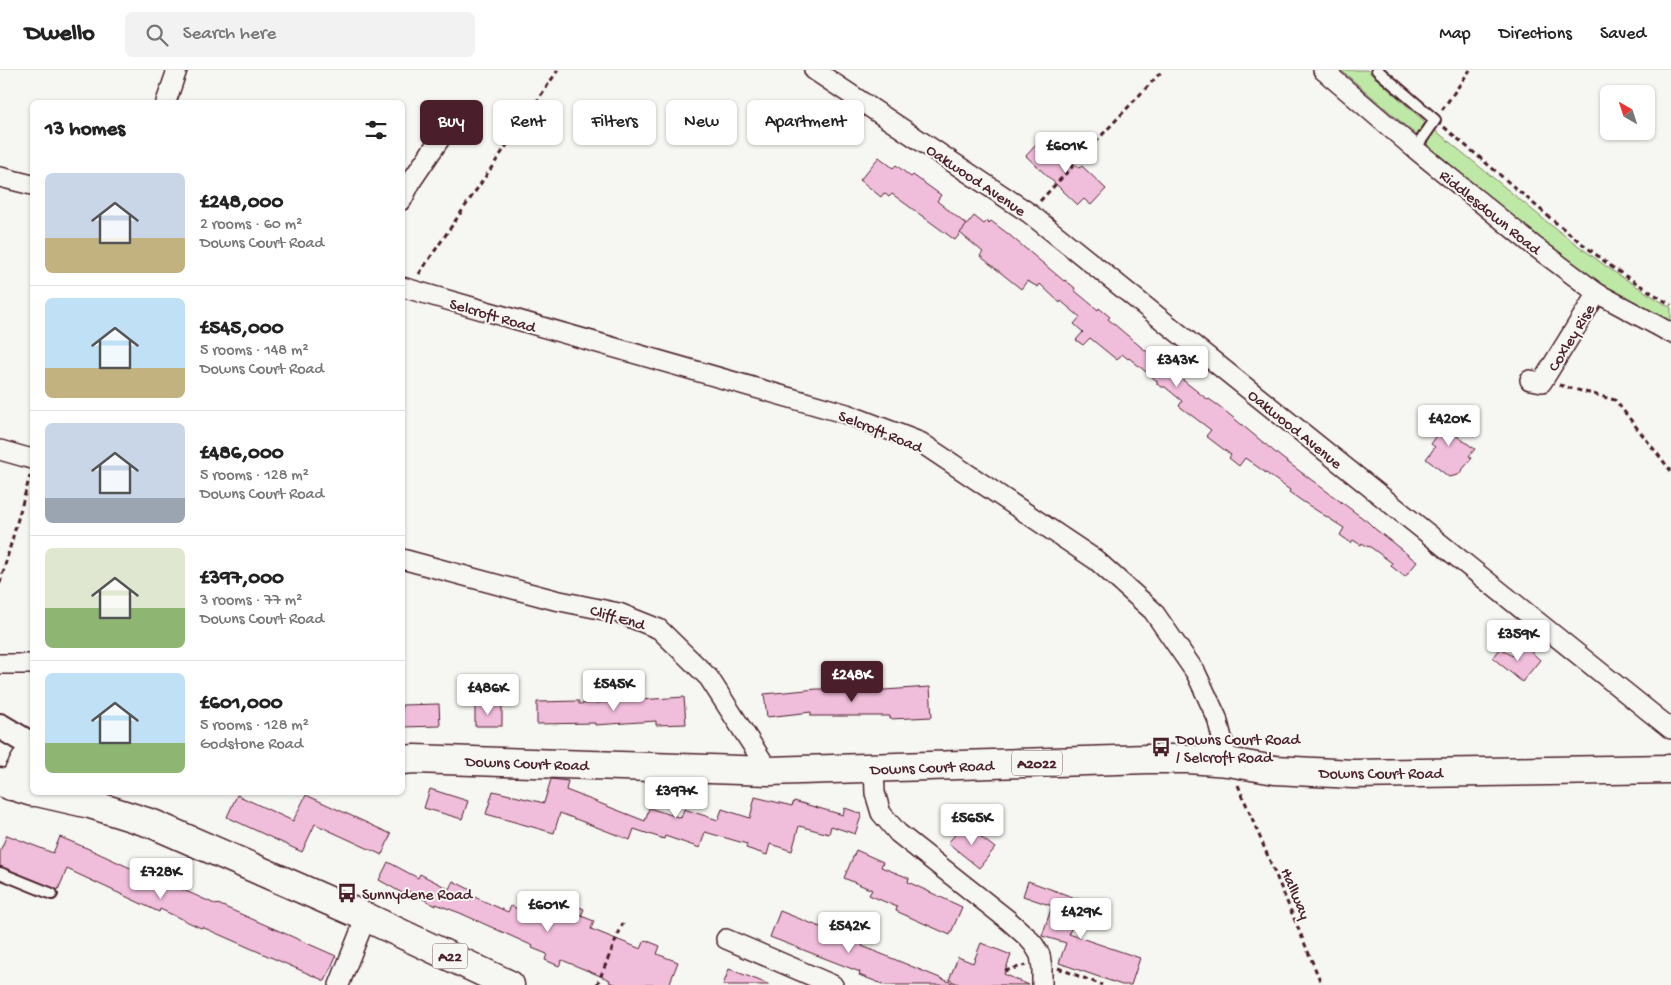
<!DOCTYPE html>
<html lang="en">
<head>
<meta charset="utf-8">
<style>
	:root { --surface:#fff; --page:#f2f2f2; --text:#222; --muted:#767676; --line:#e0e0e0; --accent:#4a1f2b }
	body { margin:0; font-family:"Gochi Hand",sans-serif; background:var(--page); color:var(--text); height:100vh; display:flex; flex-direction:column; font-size:19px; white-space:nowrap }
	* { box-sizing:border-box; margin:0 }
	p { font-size:16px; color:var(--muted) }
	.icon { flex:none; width:28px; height:28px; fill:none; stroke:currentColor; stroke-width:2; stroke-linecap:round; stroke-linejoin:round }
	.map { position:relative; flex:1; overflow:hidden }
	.details { position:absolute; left:30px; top:30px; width:375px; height:695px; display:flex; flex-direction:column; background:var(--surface); border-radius:8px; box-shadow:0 1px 4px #0004 }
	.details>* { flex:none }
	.banner { position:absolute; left:420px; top:30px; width:475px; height:45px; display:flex; gap:10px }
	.needle { width:32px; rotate:321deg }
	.controls { position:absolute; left:1600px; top:15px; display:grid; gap:10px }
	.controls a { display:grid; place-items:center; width:55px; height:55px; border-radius:8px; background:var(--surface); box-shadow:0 1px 4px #0004; font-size:25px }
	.price { position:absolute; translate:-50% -42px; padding:0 11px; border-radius:5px; background:#fff; color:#222; font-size:16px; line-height:32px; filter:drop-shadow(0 1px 2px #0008) }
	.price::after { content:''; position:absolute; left:50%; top:30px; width:15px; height:11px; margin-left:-8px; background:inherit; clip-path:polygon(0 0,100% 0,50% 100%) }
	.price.selected { background:var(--accent); color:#fff }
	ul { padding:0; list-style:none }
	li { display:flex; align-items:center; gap:15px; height:125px; padding:0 15px }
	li+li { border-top:1px solid var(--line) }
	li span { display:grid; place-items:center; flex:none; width:140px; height:100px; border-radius:8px; color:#555 }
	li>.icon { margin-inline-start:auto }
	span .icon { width:60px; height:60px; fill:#fffc; stroke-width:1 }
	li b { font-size:21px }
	h2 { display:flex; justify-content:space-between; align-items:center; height:60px; padding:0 15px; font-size:21px }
	.pill { padding:0 18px; border-radius:8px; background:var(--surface); box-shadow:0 1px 4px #0004; font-size:18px; line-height:45px }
	.pill.selected { background:var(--accent); color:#fff }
	header { display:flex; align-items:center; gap:30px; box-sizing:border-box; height:70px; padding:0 25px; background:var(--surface); border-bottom:1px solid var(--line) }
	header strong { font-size:24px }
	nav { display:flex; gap:28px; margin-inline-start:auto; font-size:18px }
	.search { width:350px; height:45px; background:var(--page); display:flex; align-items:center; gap:12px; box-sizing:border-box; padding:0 18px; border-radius:8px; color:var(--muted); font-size:19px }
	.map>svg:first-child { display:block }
	.green { fill:#bee8a5; stroke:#848468 }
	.building { fill:#f0bddb; stroke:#4a1f2b }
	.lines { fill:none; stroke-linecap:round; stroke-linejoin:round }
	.service-casing { stroke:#4a1f2b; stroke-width:14 }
	.minor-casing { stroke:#4a1f2b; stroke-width:22 }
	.tertiary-casing { stroke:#4a1f2b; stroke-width:28 }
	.primary-casing { stroke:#4a1f2b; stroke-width:31 }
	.trunk-casing { stroke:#4a1f2b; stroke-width:31 }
	.path { stroke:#4a1f2b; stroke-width:3; stroke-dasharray:5 4; stroke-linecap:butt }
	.service { stroke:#f6f6f2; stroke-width:10 }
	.minor { stroke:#f6f6f2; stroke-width:19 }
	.tertiary { stroke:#f6f6f2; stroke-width:24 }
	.primary { stroke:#f6f6f2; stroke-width:28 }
	.trunk { stroke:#f6f6f2; stroke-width:28 }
	.labels { text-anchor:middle; stroke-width:4; stroke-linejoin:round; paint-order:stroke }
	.shield { fill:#f6f6f2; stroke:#7e6067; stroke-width:1 }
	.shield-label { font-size:15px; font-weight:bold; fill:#4a1f2b }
	.street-label { font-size:16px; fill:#4a1f2b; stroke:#f6f6f2 }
	.poi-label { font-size:16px; fill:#4a1f2b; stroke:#f6f6f2; text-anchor:start }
</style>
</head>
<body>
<header>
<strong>Dwello</strong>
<div class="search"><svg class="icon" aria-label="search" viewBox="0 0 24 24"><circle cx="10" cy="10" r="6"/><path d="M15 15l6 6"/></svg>Search here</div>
<nav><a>Map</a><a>Directions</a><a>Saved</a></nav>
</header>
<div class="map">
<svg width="1671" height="915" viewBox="0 0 1671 915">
	<rect width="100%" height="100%" fill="#f6f6f2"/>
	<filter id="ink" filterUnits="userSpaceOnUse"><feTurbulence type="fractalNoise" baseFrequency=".02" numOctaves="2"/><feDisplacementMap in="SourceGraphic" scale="10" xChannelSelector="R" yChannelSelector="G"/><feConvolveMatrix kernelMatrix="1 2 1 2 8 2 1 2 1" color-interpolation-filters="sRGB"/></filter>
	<g filter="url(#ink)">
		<!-- green -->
		<path class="green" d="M1341 0H1367L1425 52 1552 156 1611 200 1671 238V254L1601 217 1538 170Z"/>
		<!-- building -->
		<g class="building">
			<path d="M1041 69 1055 80 1056 78 1079 98 1082 96 1106 119 1091 135 1084 129 1078 135 1026 86Z"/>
			<path d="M879 87 893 98 896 95 911 107 913 105 941 125 937 131 967 155 955 170 892 124 889 127 884 123 881 127 860 110Z"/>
			<path d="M974 146 984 154 987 151 989 153 991 151 1007 163 1064 211 1065 210 1075 218 1074 220 1098 240 1099 238 1110 247 1108 249 1141 277 1208 330 1209 329 1219 336 1282 388 1368 452 1374 458 1417 492 1405 507 1391 496 1392 493 1369 476 1368 477 1362 473 1361 475 1353 470 1351 473 1340 465 1344 458 1302 431 1289 422 1290 420 1245 388 1239 396 1229 388 1231 385 1206 366 1211 360 1179 336 1182 331 1165 317H1162L1157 314V311L1129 288 1128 289 1122 284 1117 290 1090 268 1083 275 1076 270 1083 262 1074 254 1080 247 1061 231 1060 233 1040 214 1038 217 1027 211 1021 219 980 186 983 182 960 163Z"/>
			<path d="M1445 339 1462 352 1454 364 1475 379 1469 386 1472 388 1458 405 1449 407 1426 389 1435 377 1431 374 1439 363 1432 358Z"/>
			<path d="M1523 574 1540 590 1522 612 1493 588 1501 578 1512 586Z"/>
			<path d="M930 617 932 647 890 649V646H811V642L767 647 764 624 817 619H853V622Z"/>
			<path d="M684 627 686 654 656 655V651L595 655V653L537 654V632L579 631V634Z"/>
			<path d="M439 634 440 656 402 657V635Z"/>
			<rect x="475" y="636" width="27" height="20"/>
			<path d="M551 709 568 711 566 720 645 751 649 738 681 748 684 739 718 750 722 739 750 748 755 727 792 736 794 731 843 745 845 738 862 744 855 764 831 756 829 764 799 756 792 781 770 774 767 785 746 778 747 774 705 762 700 778 665 766 664 769 634 759 630 770 560 743 554 763 486 744 493 721 544 733Z"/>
			<path d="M430 719 468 731 462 749 424 738Z"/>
			<path d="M237 725 293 751 306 725 391 764 382 785 315 754 302 782 227 747Z"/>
			<path d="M964 754 995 778 979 798 948 773Z"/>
			<path d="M7 765 53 783 60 767 89 779 176 819 177 817 217 835 218 834 336 886 325 911 202 857 201 858 160 839 159 842 67 799 58 820 0 796V781Z"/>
			<path d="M856 780 883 792 881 797 909 808 908 812 962 837 950 865 896 841 897 837 869 825 872 820 844 808Z"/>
			<path d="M388 792 418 808 420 804 449 819 453 811 471 820 468 824 508 842 511 836 543 850 550 835 565 841 569 833 584 839 581 846 594 851 591 859 641 879 645 870 660 876 657 884 678 892 669 915H618L609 912 610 910 562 890 559 896 545 890 547 884 532 878 533 876 460 843 436 834V836L406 820 404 824 379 810Z"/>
			<path d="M1028 811 1081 830 1069 864 1140 888 1131 915H1122L1059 893 1066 873 1042 866 1052 836 1023 826Z"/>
			<path d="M780 841 863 874 862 876 957 915H885L859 905 860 902 770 867Z"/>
			<path d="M981 873 1011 885 1004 904 1029 915H961L949 910 958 887 973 893Z"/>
			<path d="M729 899 768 914V915H723Z"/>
		</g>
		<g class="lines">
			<defs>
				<g id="service">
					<path d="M1377 0 1435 50 1415 79"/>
					<path d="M0 803 52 824"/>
				</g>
				<g id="minor">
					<path d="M814 0 1029 143 1671 659"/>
					<path d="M1323 0 1415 79 1534 176 1597 223 1671 263"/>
					<path d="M166 32 177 0"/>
					<path d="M0 107 32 115"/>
					<path d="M402 130 412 110 448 57"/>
					<path d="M402 217 847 344 920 372 1096 490 1153 541 1196 603 1217 648 1228 692"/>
					<path d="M1530 310 1542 312 1597 223"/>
					<path d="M0 380 32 389"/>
					<path d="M402 489 555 530 619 543 659 559 709 608 769 701"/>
					<path d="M0 594H32"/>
					<path d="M874 698 875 723 881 743 898 763 1008 850 1027 867 1034 875 1040 885 1042 898V915"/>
					<path d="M726 869 833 915"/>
					<path d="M339 915 366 847"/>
				</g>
				<path id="tertiary" d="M0 656 32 675"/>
				<g id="primary">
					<path d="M402 690 415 689 769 701 1148 689H1189L1228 692 1275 700 1353 704 1671 699"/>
					<path d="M11 716 32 679"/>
				</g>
				<g id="trunk">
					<path d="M0 712 32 722"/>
					<path d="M37 722 90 734 153 754 366 847 510 915"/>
				</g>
			</defs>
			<!-- service casing -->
			<use href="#service" class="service-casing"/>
			<!-- minor casing -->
			<use href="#minor" class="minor-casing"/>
			<!-- tertiary casing -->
			<use href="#tertiary" class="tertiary-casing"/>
			<!-- primary casing -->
			<use href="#primary" class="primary-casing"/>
			<!-- trunk casing -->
			<use href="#trunk" class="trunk-casing"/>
			<!-- path -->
			<g class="path">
				<path d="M1442 40 1470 0"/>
				<path d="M1444 57 1555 152 1613 198 1671 235"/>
				<path d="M1040 131 1163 0"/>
				<path d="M419 204 558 0"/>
				<path d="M1559 315 1615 330 1671 401"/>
				<path d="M0 513 30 406"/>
				<path d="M1238 715 1322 915"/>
				<path d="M1058 898 1102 915"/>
				<path d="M1005 901 1026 895"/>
				<path d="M597 915 623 853"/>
			</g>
			<!-- service -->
			<use href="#service" class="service"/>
			<!-- minor -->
			<use href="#minor" class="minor"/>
			<!-- tertiary -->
			<use href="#tertiary" class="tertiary"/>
			<!-- primary -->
			<use href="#primary" class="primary"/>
			<!-- trunk -->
			<use href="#trunk" class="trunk"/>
		</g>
	</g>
	<!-- icons -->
	<defs>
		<symbol id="bus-bare" viewBox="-9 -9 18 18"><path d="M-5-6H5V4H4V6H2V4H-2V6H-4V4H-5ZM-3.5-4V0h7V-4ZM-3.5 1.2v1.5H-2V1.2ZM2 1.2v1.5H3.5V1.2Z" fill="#4a1f2b" stroke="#f6f6f2" stroke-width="2.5" paint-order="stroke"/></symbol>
	</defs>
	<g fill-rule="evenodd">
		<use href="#bus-bare" x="1147" y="663" width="28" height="28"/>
		<use href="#bus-bare" x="333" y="809" width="28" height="28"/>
	</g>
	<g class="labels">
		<!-- shield labels -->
		<g class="shield">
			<rect x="1012" y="680.5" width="50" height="25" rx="4"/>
			<rect x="432.5" y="873.5" width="35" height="25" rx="4"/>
		</g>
		<g class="shield-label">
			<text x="1037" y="698">A2022</text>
			<text x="450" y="891">A22</text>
		</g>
		<!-- street labels -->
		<g class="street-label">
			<text transform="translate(977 109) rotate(34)" y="6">Oakwood Avenue</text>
			<text transform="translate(1491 141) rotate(39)" y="6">Riddlesdown Road</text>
			<text transform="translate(493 244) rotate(16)" y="6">Selcroft Road</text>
			<text transform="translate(1570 267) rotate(-59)" y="6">Coxley Rise</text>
			<text transform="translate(1296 358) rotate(39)" y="6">Oakwood Avenue</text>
			<text transform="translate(881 360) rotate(22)" y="6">Selcroft Road</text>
			<text transform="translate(618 546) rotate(16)" y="6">Cliff End</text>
			<text transform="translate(527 692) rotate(2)" y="6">Downs Court Road</text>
			<text transform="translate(932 696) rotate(-2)" y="6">Downs Court Road</text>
			<text x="1381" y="708">Downs Court Road</text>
			<text transform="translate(1297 823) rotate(67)" y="6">Hallway</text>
		</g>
		<!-- poi labels -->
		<g class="poi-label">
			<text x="1176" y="674">Downs Court Road<tspan x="1176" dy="18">/ Selcroft Road</tspan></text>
			<text x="362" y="829">Sunnydene Road</text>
		</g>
	</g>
</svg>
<div class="controls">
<a><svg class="needle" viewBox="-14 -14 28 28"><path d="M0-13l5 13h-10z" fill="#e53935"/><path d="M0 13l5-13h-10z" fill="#767676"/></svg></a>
</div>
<b class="price" style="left:1066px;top:104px">£601K</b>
<b class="price" style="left:1177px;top:318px">£343K</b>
<b class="price" style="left:1449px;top:377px">£420K</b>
<b class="price" style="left:1518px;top:592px">£359K</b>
<b class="price selected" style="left:852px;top:633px">£248K</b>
<b class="price" style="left:614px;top:642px">£545K</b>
<b class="price" style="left:488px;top:646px">£486K</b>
<b class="price" style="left:676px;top:749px">£397K</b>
<b class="price" style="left:972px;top:776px">£565K</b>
<b class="price" style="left:161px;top:830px">£728K</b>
<b class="price" style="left:548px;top:863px">£601K</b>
<b class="price" style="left:1081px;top:870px">£429K</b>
<b class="price" style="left:849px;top:884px">£542K</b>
<div class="banner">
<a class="pill selected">Buy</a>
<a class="pill">Rent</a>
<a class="pill">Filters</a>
<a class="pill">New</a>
<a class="pill">Apartment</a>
</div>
<section class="details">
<h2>13 homes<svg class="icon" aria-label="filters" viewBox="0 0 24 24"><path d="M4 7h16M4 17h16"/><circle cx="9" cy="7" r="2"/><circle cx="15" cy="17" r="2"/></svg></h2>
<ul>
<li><span style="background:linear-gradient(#c9d6e8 65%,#c2b280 0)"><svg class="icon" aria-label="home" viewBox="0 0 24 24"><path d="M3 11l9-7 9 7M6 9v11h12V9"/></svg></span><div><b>£248,000</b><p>2 rooms · 60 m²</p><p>Downs Court Road</p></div></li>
<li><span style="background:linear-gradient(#bfe0f5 70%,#c2b280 0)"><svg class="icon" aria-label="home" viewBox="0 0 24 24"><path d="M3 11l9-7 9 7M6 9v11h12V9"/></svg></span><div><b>£545,000</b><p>5 rooms · 148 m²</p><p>Downs Court Road</p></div></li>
<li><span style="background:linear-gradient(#c9d6e8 75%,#9aa5b1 0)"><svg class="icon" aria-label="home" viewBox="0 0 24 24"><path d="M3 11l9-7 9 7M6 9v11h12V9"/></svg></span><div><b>£486,000</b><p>5 rooms · 128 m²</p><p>Downs Court Road</p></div></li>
<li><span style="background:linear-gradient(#dfe7d0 60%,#8fb573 0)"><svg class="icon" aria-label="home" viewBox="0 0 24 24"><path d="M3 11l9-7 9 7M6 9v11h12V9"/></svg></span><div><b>£397,000</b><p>3 rooms · 77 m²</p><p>Downs Court Road</p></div></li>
<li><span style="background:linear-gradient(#bfe0f5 70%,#8fb573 0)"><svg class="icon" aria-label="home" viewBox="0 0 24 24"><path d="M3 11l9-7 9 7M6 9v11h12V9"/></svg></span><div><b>£601,000</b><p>5 rooms · 128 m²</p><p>Godstone Road</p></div></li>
</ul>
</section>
</div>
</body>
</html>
